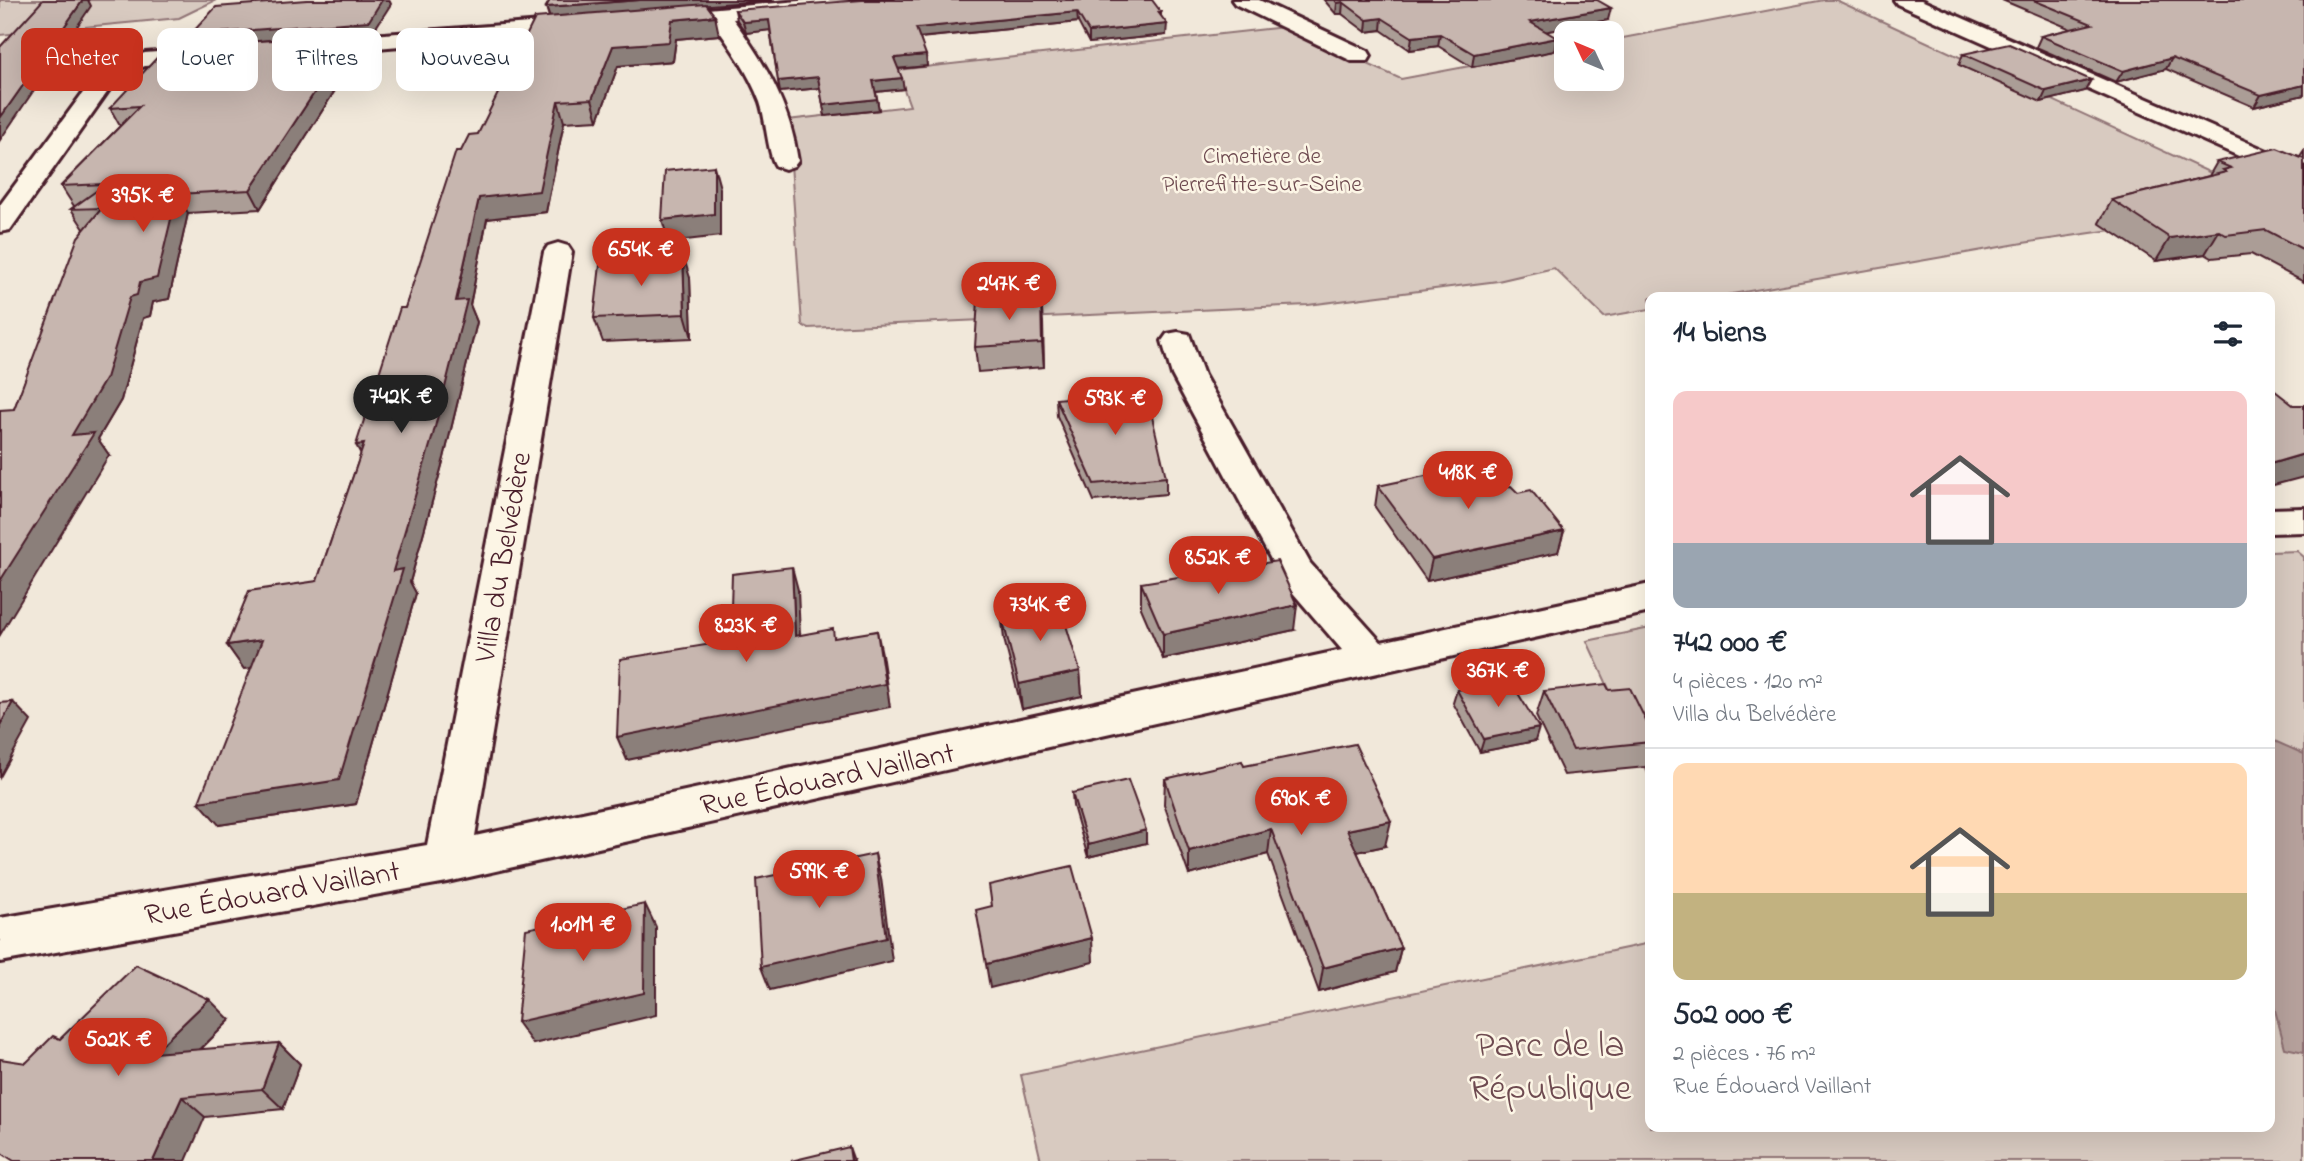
<!DOCTYPE html>
<html lang="fr">
<head>
<meta charset="utf-8">
<style>
	:root { --surface:#fff; --page:#f2f2f3; --text:#1f2937; --muted:#747a83; --line:#e0e1e3; --accent:#c8321e }
	body { margin:0; font-family:"Indie Flower",sans-serif; background:var(--page); color:var(--text); height:100vh; display:flex; flex-direction:column; font-size:26px; white-space:nowrap }
	* { box-sizing:border-box; margin:0 }
	p { font-size:23px; color:var(--muted) }
	.icon { flex:none; width:38px; height:38px; fill:none; stroke:currentColor; stroke-width:2; stroke-linecap:round; stroke-linejoin:round }
	.map { position:relative; flex:1; overflow:hidden }
	.panel { position:absolute; left:1645px; top:292px; width:630px; height:840px; display:flex; flex-direction:column; background:var(--surface); border-radius:14px; box-shadow:0 7px 28px #0002 }
	.panel>* { flex:none }
	.banner { position:absolute; left:21px; top:28px; width:665px; height:63px; display:flex; gap:14px }
	.needle { width:46px; rotate:314deg }
	.controls { position:absolute; left:1554px; top:21px; display:grid; gap:14px }
	.controls a { display:grid; place-items:center; width:70px; height:70px; border-radius:14px; background:var(--surface); box-shadow:0 7px 28px #0002; font-size:35px }
	.price { position:absolute; translate:-50% -60px; padding:0 16px; border-radius:24px; background:var(--accent); color:#fff; font-size:23px; line-height:46px; filter:drop-shadow(0 2px 4px #0008) }
	.price::after { content:''; position:absolute; left:50%; top:42px; width:21px; height:16px; margin-left:-10px; background:inherit; clip-path:polygon(0 0,100% 0,50% 100%) }
	.price.selected { background:#222; color:#fff }
	ul { padding:0; list-style:none }
	li { display:grid; align-content:center; gap:14px; height:371px; padding:0 28px }
	li+li { border-top:2px solid var(--line) }
	li span { display:grid; place-items:center; height:217px; border-radius:14px; color:#555 }
	li>.icon { margin-inline-start:auto }
	span .icon { width:126px; height:126px; fill:#fffc; stroke-width:1 }
	li b { font-size:30px }
	h2 { display:flex; justify-content:space-between; align-items:center; height:84px; padding:0 28px; font-size:30px }
	.chip { padding:0 24px; border-radius:14px; background:var(--surface); box-shadow:0 7px 28px #0002; font-size:24px; line-height:63px }
	.chip.selected { background:var(--accent); color:#fff }
	.map>svg:first-child { display:block }
	.green { fill:#d8cac0; stroke:#917476; stroke-width:2 }
	.water { fill:#b6a19c; stroke:#8b6d6f; stroke-width:2 }
	.lines { fill:none; stroke-linecap:round; stroke-linejoin:round }
	.street-casing { stroke:#4a1f2b; stroke-width:6 }
	.secondary-casing { stroke:#4a1f2b; stroke-width:6 }
	.street { fill:#fcf5e5; fill-rule:evenodd }
	.secondary { fill:#fcf5e5; fill-rule:evenodd }
	.wall { fill:#ab9d96; stroke:#4a1f2b; stroke-width:2 }
	.shaded-wall { fill:#8b7f7a; stroke:#4a1f2b; stroke-width:2 }
	.building { fill:#c7b6af; stroke:#4a1f2b; stroke-width:2 }
	.labels { text-anchor:middle; stroke-width:5; stroke-linejoin:round; paint-order:stroke }
	.far-park-label { font-size:24px; fill:#6e4a50; stroke:#fcf5e5 }
	.street-label { font-size:30px; fill:#4a1f2b; stroke:#fcf5e5 }
	.near-park-label { font-size:37px; fill:#6e4a50; stroke:#fcf5e5 }
</style>
</head>
<body>
<div class="map">
<svg width="2304" height="1161" viewBox="0 0 2304 1161">
	<rect width="100%" height="100%" fill="#f1e8da"/>
	<filter id="ink" filterUnits="userSpaceOnUse"><feTurbulence type="fractalNoise" baseFrequency=".0143" numOctaves="2"/><feDisplacementMap in="SourceGraphic" scale="14" xChannelSelector="R" yChannelSelector="G"/><feConvolveMatrix kernelMatrix="1 2 1 2 8 2 1 2 1" color-interpolation-filters="sRGB"/></filter>
	<g filter="url(#ink)">
		<!-- green -->
		<g class="green">
			<path d="M0 0H216L179 18 0 35Z"/>
			<path d="M1824 0H1836L2237 185 2139 226 2023 243 1715 297 1650 298V309L1604 317 1554 268 1498 281 1308 305 808 328 802 325 788 120 910 106 897 70 1285 27 1401 79 1566 48V79H1612V40Z"/>
			<path d="M2297 551 2304 557V1161H1041L1021 1075 1650 943V1127H2270V552Z"/>
			<path d="M1650 628V778L1587 641Z"/>
		</g>
		<!-- water -->
		<path class="water" d="M2270 739 2304 754V1052L2285 1048 2270 991Z"/>
		<g class="lines">
			<defs>
				<g id="street">
					<path d="M810 0H893L890 4 883 6 733 19C766 64 790 106 798 161L794 166 785 169 776 166C768 155 766 119 760 102 749 73 731 47 712 21L662 25 654 24 651 19 654 14 662 13Z"/>
					<path d="M1232 0H1259L1368 51 1371 56 1368 61H1352L1235 4Z"/>
					<path d="M581 19 589 20 592 25 589 30 306 54 298 52 295 47 298 42 306 40Z"/>
					<path d="M208 48 216 50 219 55 216 60 145 66 118 77 10 230 0 232V205L102 67 145 53Z"/>
					<path d="M558 243 568 246 572 252 475 836 1342 650 1282 580 1172 375 1162 341 1167 334 1178 332 1189 334 1204 375 1310 563 1381 642 1650 584V612L447 882 0 962V918L427 845 544 252 548 246Z"/>
					<path d="M2304 508V532L2270 533V509Z"/>
				</g>
				<path id="secondary" d="M1894 0H1921L2304 167V185L1897 4Z"/>
			</defs>
			<!-- street casing -->
			<use href="#street" class="street-casing"/>
			<!-- secondary casing -->
			<use href="#secondary" class="secondary-casing"/>
			<!-- street -->
			<use href="#street" class="street"/>
			<!-- secondary -->
			<use href="#secondary" class="secondary"/>
		</g>
		<!-- wall -->
		<g class="wall">
			<path d="M550 0H772L707 5 719 35 676 39 673 61 618 66 598 120 564 122 546 212 487 219 470 305 477 322 444 458 410 582 416 593 356 804 219 825 251 668 244 669 227 645 317 581 361 453 405 308 461 151 478 134 549 17 546 7Z"/>
			<path d="M1324 0H1597L1608 20 1545 31 1554 51 1472 67 1438 46 1410 50 1381 30 1366 32 1342 14H1336Z"/>
			<path d="M2002 0H2304V95L2254 107 2166 69 2116 82 2036 47 2041 36 2071 29Z"/>
			<path d="M735 10 1161 12V16L1166 35 1089 43 1078 22 920 38 927 66 898 69 904 89 876 92 879 110 825 116 820 88 780 92 770 30 746 33 737 20Z"/>
			<path d="M360 51 260 209 188 213 169 299 153 302 150 316 143 318 121 400 98 439 109 455 14 409 84 229 71 209 75 206H74L61 186 120 126 110 108Z"/>
			<path d="M1963 54 2085 91 2041 102 1959 65Z"/>
			<path d="M2304 151V282L2251 254 2212 258 2205 254 2156 261 2099 223 2112 200 2209 176 2217 162 2300 157Z"/>
			<path d="M690 278 692 338 603 342 594 318Z"/>
			<path d="M1041 298 1044 367 978 372 975 347Z"/>
			<path d="M1116 398 1166 477V494L1094 501 1057 416 1056 399Z"/>
			<path d="M1378 486 1503 487 1518 493 1564 531 1558 552 1427 581 1375 507Z"/>
			<path d="M1141 583 1294 630 1163 659 1141 608Z"/>
			<path d="M1001 613 1080 671 1082 696 1022 709 1004 639Z"/>
			<path d="M1457 690 1535 741 1480 752 1453 703Z"/>
			<path d="M1609 690 1650 729V757L1646 767 1564 775 1536 716 1544 691Z"/>
			<path d="M1244 766 1385 846 1357 852 1401 948 1395 972 1319 992 1268 854 1189 875 1164 804 1165 779Z"/>
			<path d="M1072 793 1146 843 1088 857 1073 806Z"/>
			<path d="M230 1020 200 1050 279 1043 300 1064 283 1109 205 1117 26 1063 60 1039Z"/>
		</g>
		<!-- shaded-wall -->
		<g class="shaded-wall">
			<path d="M83 0H88L91 6 0 140V118Z"/>
			<path d="M382 0H389L391 4 373 32 195 46 190 35Z"/>
			<path d="M640 0H772L550 18 546 7Z"/>
			<path d="M1343 2 1342 14H1336L1337 3Z"/>
			<path d="M1611 8 1608 20 1528 35 1530 22Z"/>
			<path d="M1077 12 1078 22 917 38 916 28Z"/>
			<path d="M715 16 719 35 676 39 673 61 618 66 598 120 592 99 613 46 672 20Z"/>
			<path d="M1382 18 1381 30 1366 32 1367 20Z"/>
			<path d="M769 20 771 30 746 33 743 22Z"/>
			<path d="M1167 24 1166 35 1089 43V32Z"/>
			<path d="M353 34 360 51 260 209 250 190Z"/>
			<path d="M1440 34 1438 46 1410 50 1412 37Z"/>
			<path d="M1557 38 1554 51 1472 67 1474 54Z"/>
			<path d="M926 55 927 66 895 69 894 58Z"/>
			<path d="M2172 58 2166 69 2116 82 2123 71Z"/>
			<path d="M818 77 820 88 780 92 778 81Z"/>
			<path d="M902 78 904 89 875 92 873 81Z"/>
			<path d="M2091 80 2085 91 2041 102 2046 91Z"/>
			<path d="M2304 85V95L2254 107 2261 95Z"/>
			<path d="M877 99 879 110 825 116 823 105Z"/>
			<path d="M558 101 564 122 546 212 487 219 470 305 477 322 444 458 410 582 416 593 356 804 219 825 199 802 393 571 456 301 479 198Z"/>
			<path d="M714 166 720 188V236L669 242 662 220Z"/>
			<path d="M177 194 188 213 169 299 153 302 150 316 143 318 121 400 98 439 109 455 0 635V581L72 435 130 297 140 282Z"/>
			<path d="M2219 231 2205 254 2156 261 2170 238Z"/>
			<path d="M683 255 690 278 692 338 685 314Z"/>
			<path d="M1041 298 1043 322 1044 367 1042 343Z"/>
			<path d="M364 444 369 469 356 445Z"/>
			<path d="M2304 454V477L2270 486V464Z"/>
			<path d="M1564 531 1558 552 1427 581 1432 559Z"/>
			<path d="M792 567 798 590 801 658 795 636Z"/>
			<path d="M1297 605 1294 630 1163 659V634Z"/>
			<path d="M877 631 882 654 890 707 627 760 617 737Z"/>
			<path d="M262 640 279 664 244 669 227 645Z"/>
			<path d="M1080 671 1082 696 1022 709 1019 684Z"/>
			<path d="M13 702 31 721 0 777V725Z"/>
			<path d="M1539 728 1535 741 1480 752 1484 739Z"/>
			<path d="M1391 821 1385 846 1343 855 1347 830Z"/>
			<path d="M1271 829 1268 854 1189 875V851Z"/>
			<path d="M1146 830V843L1088 857V845Z"/>
			<path d="M875 854 881 878 892 961 770 990 761 967Z"/>
			<path d="M645 904 656 927V1015L533 1044 517 1022Z"/>
			<path d="M1092 938 1093 962 990 988 986 964Z"/>
			<path d="M1401 948 1395 972 1319 992 1323 968Z"/>
			<path d="M209 999 230 1020 176 1073 153 1053Z"/>
			<path d="M279 1043 300 1064 283 1109 262 1089Z"/>
			<path d="M182 1097 205 1117 186 1161H153Z"/>
			<path d="M849 1147 854 1161H851Z"/>
		</g>
		<!-- building -->
		<g class="building">
			<path d="M43 0H83L0 118V47Z"/>
			<path d="M307 0H382L369 21 190 35 216 7Z"/>
			<path d="M550 0H640L546 7Z"/>
			<path d="M862 0H1152L1161 12H1158L1167 24 1089 32 1077 12 916 28 926 55 894 58 902 78 873 81 877 99 823 105 818 77 778 81 769 20 743 22 735 10Z"/>
			<path d="M1335 0H1597L1611 8 1530 22 1557 38 1474 54 1440 34 1412 37 1382 18 1367 20 1343 2 1337 3Z"/>
			<path d="M2033 0H2304V85L2261 95 2172 58 2123 71 2041 36 2092 24Z"/>
			<path d="M706 4 715 16 672 20 669 42 613 46 592 99 558 101 539 191 479 198 456 301 467 300 433 435 393 571 403 569 339 780 199 802 262 640 227 645 249 591 317 581 364 444 356 445 400 308H405L456 151H461L469 135 478 134 535 18Z"/>
			<path d="M353 34 250 190 177 194 157 278 140 282 137 295 130 297 106 378 72 435 94 433 0 581V410L14 409 78 237 102 208 71 209 106 184 61 186 140 106 110 108 166 48Z"/>
			<path d="M2009 44 2091 80 2046 91 1963 54Z"/>
			<path d="M2277 148 2304 159V250L2266 230 2226 235 2219 231 2170 238 2112 200 2226 172 2223 170 2231 168 2217 162Z"/>
			<path d="M714 166V214L662 220 665 171Z"/>
			<path d="M683 255 685 314 594 318 600 265Z"/>
			<path d="M1041 298 1042 343 975 347 978 300Z"/>
			<path d="M2270 387 2293 405H2304V454L2270 464Z"/>
			<path d="M1114 393 1116 398 1147 395 1166 477 1094 484 1056 399Z"/>
			<path d="M1486 463 1503 487 1511 486 1518 493 1531 490 1564 531 1432 559 1378 486Z"/>
			<path d="M1277 561 1297 605 1163 634 1141 583Z"/>
			<path d="M792 567 795 636 833 629 834 638 877 631 885 684 617 737 620 659 730 641 732 574Z"/>
			<path d="M1059 602 1080 671 1019 684 1001 613Z"/>
			<path d="M1510 680 1539 728 1484 739 1457 690Z"/>
			<path d="M1606 684 1609 690 1630 688 1650 729V742L1573 750 1544 691Z"/>
			<path d="M13 702 0 725V703Z"/>
			<path d="M1355 744 1391 821 1347 830 1401 948 1323 968 1271 829 1189 851 1165 779 1242 761 1244 766Z"/>
			<path d="M1128 780 1146 830 1088 845 1072 793Z"/>
			<path d="M875 854 886 938 761 967 756 879Z"/>
			<path d="M1072 866 1092 938 986 964 976 910 992 906 989 885Z"/>
			<path d="M645 904 644 993 517 1022 526 929Z"/>
			<path d="M136 965 209 999 153 1053 279 1043 262 1089 182 1097 153 1161H14L0 1152V1059L26 1063 53 1036 60 1039Z"/>
			<path d="M849 1147 851 1161H791Z"/>
		</g>
	</g>
	<g class="labels">
		<!-- far-park labels -->
		<g class="far-park-label">
			<text x="1262" y="163">Cimetière de<tspan x="1262" dy="28">Pierrefitte-sur-Seine</tspan></text>
		</g>
		<!-- street labels -->
		<g class="street-label">
			<text transform="translate(502 557) rotate(-80)" y="10">Villa du Belvédère</text>
			<text transform="translate(827 778) rotate(-12)" y="10">Rue Édouard Vaillant</text>
			<text transform="translate(272 892) rotate(-10)" y="10">Rue Édouard Vaillant</text>
		</g>
		<!-- near-park labels -->
		<g class="near-park-label">
			<text x="1550" y="1056">Parc de la<tspan x="1550" dy="43">République</tspan></text>
		</g>
	</g>
</svg>
<div class="controls">
<a><svg class="needle" viewBox="-14 -14 28 28"><path d="M0-13l5 13h-10z" fill="#e53935"/><path d="M0 13l5-13h-10z" fill="#747a83"/></svg></a>
</div>
<b class="price" style="left:143px;top:234px">395K €</b>
<b class="price" style="left:641px;top:288px">654K €</b>
<b class="price" style="left:1009px;top:322px">247K €</b>
<b class="price selected" style="left:401px;top:435px">742K €</b>
<b class="price" style="left:1115px;top:437px">593K €</b>
<b class="price" style="left:1468px;top:511px">418K €</b>
<b class="price" style="left:1218px;top:596px">852K €</b>
<b class="price" style="left:1040px;top:643px">734K €</b>
<b class="price" style="left:746px;top:664px">823K €</b>
<b class="price" style="left:1498px;top:709px">367K €</b>
<b class="price" style="left:1301px;top:837px">690K €</b>
<b class="price" style="left:819px;top:910px">599K €</b>
<b class="price" style="left:583px;top:963px">1.01M €</b>
<b class="price" style="left:118px;top:1078px">502K €</b>
<div class="banner">
<a class="chip selected">Acheter</a>
<a class="chip">Louer</a>
<a class="chip">Filtres</a>
<a class="chip">Nouveau</a>
</div>
<section class="panel">
<h2>14 biens<svg class="icon" aria-label="filters" viewBox="0 0 24 24"><path d="M4 7h16M4 17h16"/><circle cx="9" cy="7" r="2"/><circle cx="15" cy="17" r="2"/></svg></h2>
<ul>
<li><span style="background:linear-gradient(#f6c9c9 70%,#9aa5b1 0)"><svg class="icon" aria-label="home" viewBox="0 0 24 24"><path d="M3 11l9-7 9 7M6 9v11h12V9"/></svg></span><div><b>742 000 €</b><p>4 pièces · 120 m²</p><p>Villa du Belvédère</p></div></li>
<li><span style="background:linear-gradient(#ffd9b3 60%,#c2b280 0)"><svg class="icon" aria-label="home" viewBox="0 0 24 24"><path d="M3 11l9-7 9 7M6 9v11h12V9"/></svg></span><div><b>502 000 €</b><p>2 pièces · 76 m²</p><p>Rue Édouard Vaillant</p></div></li>
</ul>
</section>
</div>
</body>
</html>
